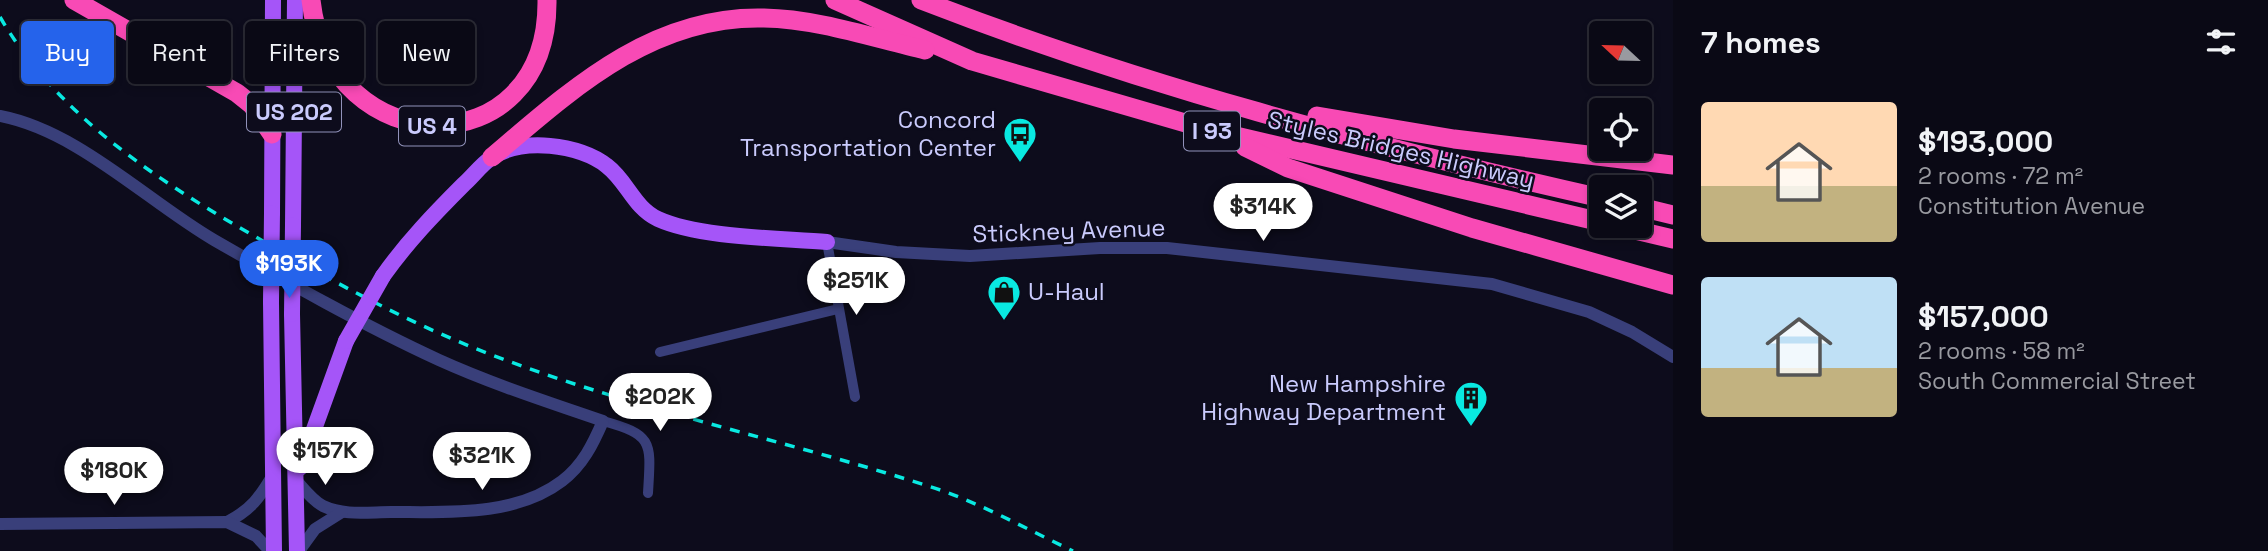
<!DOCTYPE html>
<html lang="en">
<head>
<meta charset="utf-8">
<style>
	:root { --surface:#0a0915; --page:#181722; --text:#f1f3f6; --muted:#999aa0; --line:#2a2a34; --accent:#2563eb }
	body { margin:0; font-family:"Space Grotesk",sans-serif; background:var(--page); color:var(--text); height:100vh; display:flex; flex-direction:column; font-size:26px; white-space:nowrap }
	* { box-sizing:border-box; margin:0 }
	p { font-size:23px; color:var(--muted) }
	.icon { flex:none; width:38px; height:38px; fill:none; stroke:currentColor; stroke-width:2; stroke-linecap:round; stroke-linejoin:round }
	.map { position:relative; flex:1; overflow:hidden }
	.side { display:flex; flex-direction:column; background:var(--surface); width:595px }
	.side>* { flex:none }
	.guide { position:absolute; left:21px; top:21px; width:665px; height:63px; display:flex; gap:14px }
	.needle { width:46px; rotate:292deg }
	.buttons { position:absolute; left:1589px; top:21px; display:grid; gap:14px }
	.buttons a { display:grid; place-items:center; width:63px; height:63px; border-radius:7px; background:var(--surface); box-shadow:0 4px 10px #0003,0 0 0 2px var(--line); font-size:35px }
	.price { position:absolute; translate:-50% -60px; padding:0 16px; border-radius:24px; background:#fff; color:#222; font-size:23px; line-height:46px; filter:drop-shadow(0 2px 4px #0008) }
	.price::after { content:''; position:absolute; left:50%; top:42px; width:21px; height:16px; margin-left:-10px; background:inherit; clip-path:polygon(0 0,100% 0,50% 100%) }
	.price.on { background:var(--accent); color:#fff }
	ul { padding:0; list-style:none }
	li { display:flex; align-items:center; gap:21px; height:175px; padding:0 28px }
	li span { display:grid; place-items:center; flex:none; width:196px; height:140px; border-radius:7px; color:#555 }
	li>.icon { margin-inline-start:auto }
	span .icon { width:84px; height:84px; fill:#fffc; stroke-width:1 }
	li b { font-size:30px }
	h2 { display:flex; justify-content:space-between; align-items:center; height:84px; padding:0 28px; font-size:30px }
	.pill { padding:0 24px; border-radius:7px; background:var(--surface); box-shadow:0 4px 10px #0003,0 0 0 2px var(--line); font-size:24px; line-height:63px }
	.pill.on { background:var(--accent); color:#fff }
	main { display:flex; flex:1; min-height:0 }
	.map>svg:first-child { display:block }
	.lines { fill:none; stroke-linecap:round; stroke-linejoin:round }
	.minor { stroke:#393f7a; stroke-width:10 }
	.tertiary { stroke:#393f7a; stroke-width:12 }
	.primary { stroke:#a555f8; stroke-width:16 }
	.motorway { stroke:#f84ab5; stroke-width:19 }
	.rail { stroke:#09e9e1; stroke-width:3.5; stroke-dasharray:10 9; stroke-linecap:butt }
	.primary-bridge { stroke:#a555f8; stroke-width:16 }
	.labels { text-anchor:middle; stroke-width:5; stroke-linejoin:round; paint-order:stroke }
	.shield { fill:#0d0c1c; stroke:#9192ba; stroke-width:2 }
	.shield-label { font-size:23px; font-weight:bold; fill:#cacbfd }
	.poi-label { font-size:24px; fill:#cacbfd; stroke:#0d0c1c; text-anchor:end }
	.street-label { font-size:24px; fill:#cacbfd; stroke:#0d0c1c }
</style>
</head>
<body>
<main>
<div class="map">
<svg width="1673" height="551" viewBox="0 0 1673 551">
	<rect width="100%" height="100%" fill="#0d0c1c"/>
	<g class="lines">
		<!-- minor -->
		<g class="minor">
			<path d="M827 242 855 397"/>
			<path d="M660 352 838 309"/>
			<path d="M603 421C654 435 651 442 648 493"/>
		</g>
		<!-- tertiary -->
		<g class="tertiary">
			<path d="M0 116C78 131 147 201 214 240 287 282 363 325 439 360 492 384 548 402 603 421 593 444 583 465 562 481 515 517 446 512 391 512 369 512 344 516 323 506 312 500 304 489 296 480"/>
			<path d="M827 242 896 252 970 256 1100 248H1167L1492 284 1589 312 1632 332 1673 357"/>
			<path d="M227 522C251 510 260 497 273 475"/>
			<path d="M0 524 227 522 256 536 270 551"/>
			<path d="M299 551 315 529 342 512"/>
		</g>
		<!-- primary -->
		<g class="primary">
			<path d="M272 213 273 0"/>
			<path d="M293 225 295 0"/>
			<path d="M383 276C407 242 435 213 464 184 473 176 481 165 491 158 521 137 580 144 607 166 627 181 634 208 658 219 700 238 779 238 827 242"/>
			<path d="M271 302 274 551"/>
			<path d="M292 314 297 551"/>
			<path d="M300 468 346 341"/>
		</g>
		<!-- motorway -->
		<g class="motorway">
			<path d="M74 0 237 93 252 105 272 134"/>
			<path d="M311 0C329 165 549 168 547 0"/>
			<path d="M835 0 972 61 1206 129 1601 222"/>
			<path d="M921 0C1142 86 1371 146 1601 198"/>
			<path d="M1317 116 1454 139 1673 165"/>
			<path d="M1245 147 1288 168 1472 228 1673 285"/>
			<path d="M492 157C572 89 652 15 764 18 818 19 873 38 925 50"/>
			<path d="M1640 207 1673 215"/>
			<path d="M1618 226 1673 239"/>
		</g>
		<!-- rail -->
		<path class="rail" d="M0 17C55 111 149 175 242 229 321 275 401 320 487 353 631 409 782 439 928 486 977 501 1026 529 1073 551"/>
		<!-- primary-bridge -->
		<g class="primary-bridge">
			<path d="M271 302 272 213"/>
			<path d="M292 314 293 225"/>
			<path d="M346 341 383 276"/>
		</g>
	</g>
	<!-- icons -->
	<defs>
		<symbol id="bus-pin" viewBox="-11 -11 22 30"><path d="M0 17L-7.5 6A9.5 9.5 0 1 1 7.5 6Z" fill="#09e9e1" stroke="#0d0c1c"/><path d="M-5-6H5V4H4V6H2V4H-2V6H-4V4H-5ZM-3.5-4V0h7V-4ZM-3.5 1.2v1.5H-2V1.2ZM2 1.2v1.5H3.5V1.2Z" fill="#111"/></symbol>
		<symbol id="shop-pin" viewBox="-11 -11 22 30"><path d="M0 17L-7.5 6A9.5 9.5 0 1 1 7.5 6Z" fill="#09e9e1" stroke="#0d0c1c"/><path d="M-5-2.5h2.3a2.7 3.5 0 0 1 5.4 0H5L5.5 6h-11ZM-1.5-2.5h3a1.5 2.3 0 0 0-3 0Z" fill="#111"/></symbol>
		<symbol id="building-pin" viewBox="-11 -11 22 30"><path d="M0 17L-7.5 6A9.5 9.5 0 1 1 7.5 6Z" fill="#09e9e1" stroke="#0d0c1c"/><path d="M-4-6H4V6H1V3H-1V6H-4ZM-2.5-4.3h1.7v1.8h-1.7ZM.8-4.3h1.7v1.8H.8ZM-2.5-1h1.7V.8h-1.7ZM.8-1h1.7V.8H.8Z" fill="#111"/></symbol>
	</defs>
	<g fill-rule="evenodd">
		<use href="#bus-pin" x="1001" y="115" width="38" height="52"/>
		<use href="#shop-pin" x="985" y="273" width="38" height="52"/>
		<use href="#building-pin" x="1452" y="379" width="38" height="52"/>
	</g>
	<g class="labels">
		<!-- shield labels -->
		<g class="shield">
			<rect x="247" y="92.5" width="94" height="39" rx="5"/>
			<rect x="399" y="106.5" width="66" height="39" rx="5"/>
			<rect x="1184" y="111.5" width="56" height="39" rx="5"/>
		</g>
		<g class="shield-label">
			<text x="294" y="120">US 202</text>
			<text x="432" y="134">US 4</text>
			<text x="1212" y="139">I 93</text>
		</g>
		<!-- poi labels -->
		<g class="poi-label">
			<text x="996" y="128">Concord<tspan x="996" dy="28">Transportation Center</tspan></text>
			<text x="1028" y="300" text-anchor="start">U-Haul</text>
			<text x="1446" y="392">New Hampshire<tspan x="1446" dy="28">Highway Department</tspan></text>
		</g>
		<!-- street labels -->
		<g class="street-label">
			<text transform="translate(1401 150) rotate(13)" y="8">Styles Bridges Highway</text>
			<text transform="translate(1069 231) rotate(-2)" y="8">Stickney Avenue</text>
		</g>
	</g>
</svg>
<div class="buttons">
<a><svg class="needle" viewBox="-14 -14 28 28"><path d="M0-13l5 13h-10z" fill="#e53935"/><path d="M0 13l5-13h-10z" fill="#999aa0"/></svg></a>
<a><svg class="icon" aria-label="locate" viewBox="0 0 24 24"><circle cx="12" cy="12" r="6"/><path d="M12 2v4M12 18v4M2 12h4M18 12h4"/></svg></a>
<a><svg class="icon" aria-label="layers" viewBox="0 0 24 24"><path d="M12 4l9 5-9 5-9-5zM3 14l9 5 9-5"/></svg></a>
</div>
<b class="price" style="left:1263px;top:243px">$314K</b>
<b class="price on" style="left:289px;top:300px">$193K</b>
<b class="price" style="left:856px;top:317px">$251K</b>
<b class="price" style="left:660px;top:433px">$202K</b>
<b class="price" style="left:325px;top:487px">$157K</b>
<b class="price" style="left:482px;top:492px">$321K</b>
<b class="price" style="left:114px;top:507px">$180K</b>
<div class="guide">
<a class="pill on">Buy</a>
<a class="pill">Rent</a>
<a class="pill">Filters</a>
<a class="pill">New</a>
</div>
</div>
<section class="side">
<h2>7 homes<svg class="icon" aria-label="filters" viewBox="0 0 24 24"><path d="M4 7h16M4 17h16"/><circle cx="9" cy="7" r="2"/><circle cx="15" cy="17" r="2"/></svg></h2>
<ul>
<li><span style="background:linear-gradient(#ffd9b3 60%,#c2b280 0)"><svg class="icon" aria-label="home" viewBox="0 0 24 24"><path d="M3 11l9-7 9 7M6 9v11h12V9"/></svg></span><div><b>$193,000</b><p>2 rooms · 72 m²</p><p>Constitution Avenue</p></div></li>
<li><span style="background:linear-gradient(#bfe0f5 65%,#c2b280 0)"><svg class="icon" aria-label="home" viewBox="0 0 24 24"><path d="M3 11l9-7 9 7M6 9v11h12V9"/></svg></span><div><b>$157,000</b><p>2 rooms · 58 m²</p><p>South Commercial Street</p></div></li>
</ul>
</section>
</main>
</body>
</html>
